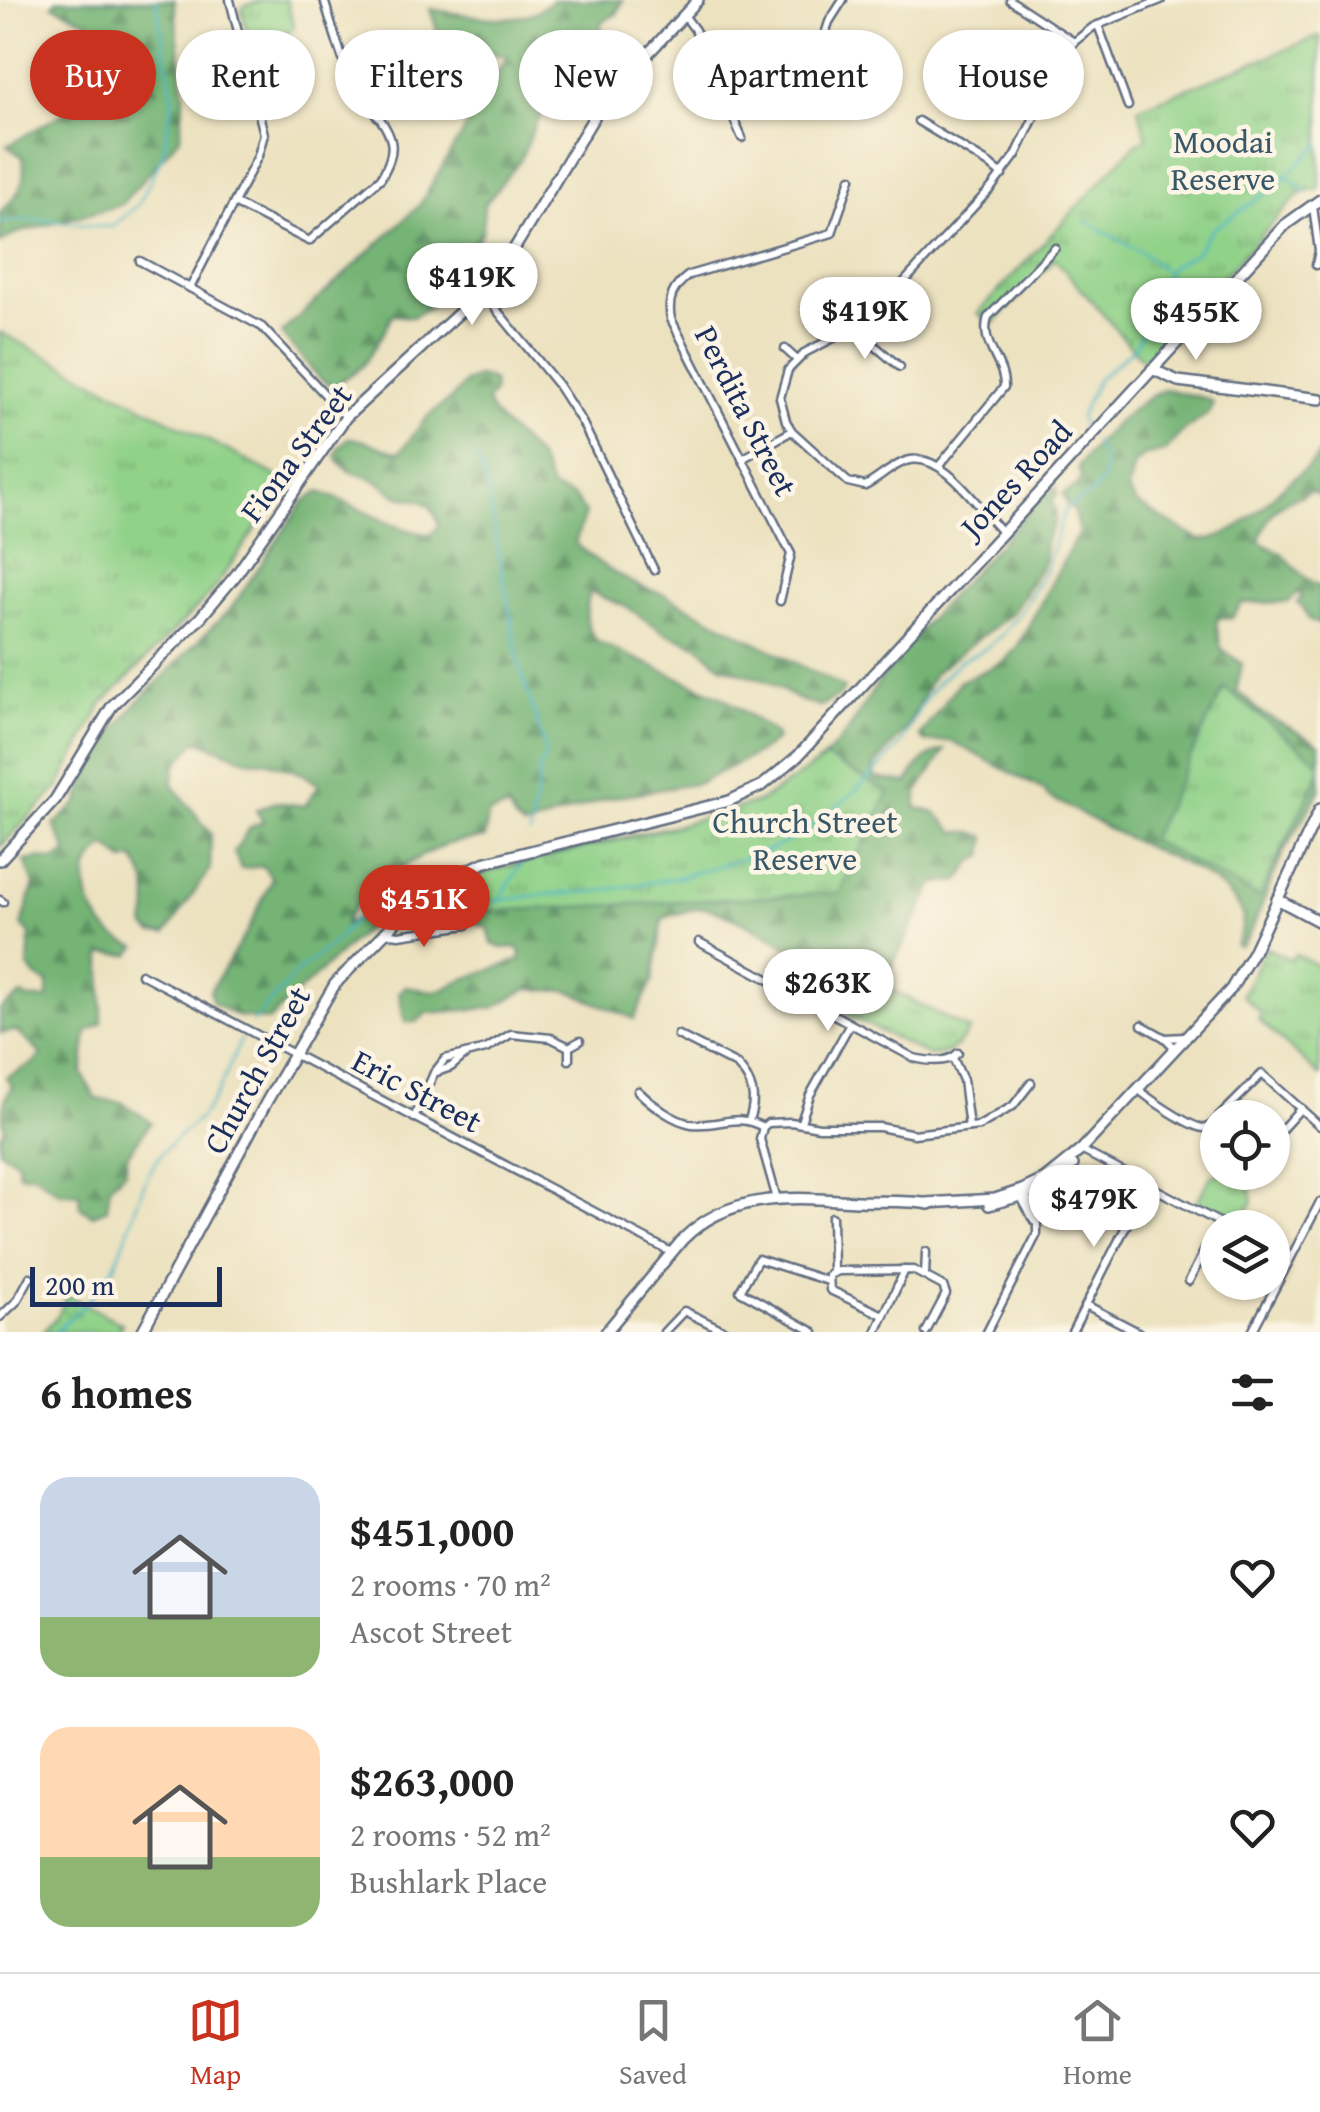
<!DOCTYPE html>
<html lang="en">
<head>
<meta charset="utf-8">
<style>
	:root { --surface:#fff; --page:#f2f2f2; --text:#222; --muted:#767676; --line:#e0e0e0; --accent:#c8321e }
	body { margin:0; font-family:"Gentium Book Plus",serif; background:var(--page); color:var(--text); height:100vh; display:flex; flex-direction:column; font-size:38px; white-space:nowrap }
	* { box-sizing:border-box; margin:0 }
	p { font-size:32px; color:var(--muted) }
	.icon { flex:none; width:55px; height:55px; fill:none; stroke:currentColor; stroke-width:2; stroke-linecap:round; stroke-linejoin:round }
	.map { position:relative; height:1332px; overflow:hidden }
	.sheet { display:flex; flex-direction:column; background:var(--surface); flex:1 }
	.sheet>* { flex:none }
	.guide { position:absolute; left:30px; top:30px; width:1260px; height:90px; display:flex; gap:20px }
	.buttons { position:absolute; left:1200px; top:1100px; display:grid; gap:20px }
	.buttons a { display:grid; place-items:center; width:90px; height:90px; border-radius:50%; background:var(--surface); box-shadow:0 2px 8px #0004; font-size:50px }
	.scale { position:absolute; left:30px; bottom:25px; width:192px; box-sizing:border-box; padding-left:10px; border:5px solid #1b2f5e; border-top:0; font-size:28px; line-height:35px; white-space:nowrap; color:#1b2f5e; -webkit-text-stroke:8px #fcf5e5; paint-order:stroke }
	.price { position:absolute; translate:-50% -85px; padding:0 22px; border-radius:35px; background:#fff; color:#222; font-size:32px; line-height:65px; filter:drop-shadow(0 2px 5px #0008) }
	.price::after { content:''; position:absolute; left:50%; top:60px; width:30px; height:22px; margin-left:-15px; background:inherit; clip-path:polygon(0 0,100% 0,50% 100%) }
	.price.selected { background:var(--accent); color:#fff }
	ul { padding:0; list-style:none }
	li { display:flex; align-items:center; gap:30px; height:250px; padding:0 40px }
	li span { display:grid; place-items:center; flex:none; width:280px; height:200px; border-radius:30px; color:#555 }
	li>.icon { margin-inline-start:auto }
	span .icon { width:120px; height:120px; fill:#fffc; stroke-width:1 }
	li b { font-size:42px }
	h2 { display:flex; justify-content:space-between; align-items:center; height:120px; padding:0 40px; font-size:42px }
	.pill { padding:0 35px; border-radius:45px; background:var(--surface); box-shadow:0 2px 8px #0004; font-size:35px; line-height:90px }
	.pill.selected { background:var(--accent); color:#fff }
	.tab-bar { display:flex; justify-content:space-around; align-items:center; height:140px; border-top:2px solid var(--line); background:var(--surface); font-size:28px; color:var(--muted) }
	.tab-bar a { display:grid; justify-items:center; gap:5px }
	.tab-bar .selected { color:var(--accent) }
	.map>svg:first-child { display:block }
	.forest { fill:url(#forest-firs); stroke:#48726a; stroke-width:2.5 }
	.park { fill:url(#park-tufts); stroke:#568074; stroke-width:2.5 }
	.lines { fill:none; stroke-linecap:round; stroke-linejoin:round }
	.stream { stroke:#4ab6c6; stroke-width:2.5 }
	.street-casing { stroke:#646e80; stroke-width:11 }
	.secondary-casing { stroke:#646e80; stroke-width:14 }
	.primary-casing { stroke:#646e80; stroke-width:14 }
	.street { stroke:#fff; stroke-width:6 }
	.secondary { stroke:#fff; stroke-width:9 }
	.primary { stroke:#fff; stroke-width:9 }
	.labels { text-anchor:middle; stroke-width:9; stroke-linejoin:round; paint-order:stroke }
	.park-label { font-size:32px; fill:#385869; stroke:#fcf5e5 }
	.street-label { font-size:32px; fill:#1b2f5e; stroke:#fcf5e5 }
</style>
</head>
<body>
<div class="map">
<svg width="1320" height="1332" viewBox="0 0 1320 1332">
	<defs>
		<pattern id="forest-firs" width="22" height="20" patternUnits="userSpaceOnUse" patternTransform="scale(2.5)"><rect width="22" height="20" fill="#74b475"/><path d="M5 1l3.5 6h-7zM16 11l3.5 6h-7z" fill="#5e9363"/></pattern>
		<pattern id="park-tufts" width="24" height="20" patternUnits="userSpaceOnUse" patternTransform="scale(2.5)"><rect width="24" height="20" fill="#91d289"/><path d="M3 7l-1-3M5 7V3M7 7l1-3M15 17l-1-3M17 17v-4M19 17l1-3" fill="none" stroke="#76ab73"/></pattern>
	</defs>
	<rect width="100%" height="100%" fill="#fcf5e5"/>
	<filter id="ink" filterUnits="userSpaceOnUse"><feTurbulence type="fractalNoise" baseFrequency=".01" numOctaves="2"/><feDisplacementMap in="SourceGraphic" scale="20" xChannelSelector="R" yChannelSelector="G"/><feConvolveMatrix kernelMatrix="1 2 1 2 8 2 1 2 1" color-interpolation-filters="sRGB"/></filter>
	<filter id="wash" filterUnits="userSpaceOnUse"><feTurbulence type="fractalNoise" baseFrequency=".0048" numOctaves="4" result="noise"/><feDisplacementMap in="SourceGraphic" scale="40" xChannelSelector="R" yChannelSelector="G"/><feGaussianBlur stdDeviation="2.25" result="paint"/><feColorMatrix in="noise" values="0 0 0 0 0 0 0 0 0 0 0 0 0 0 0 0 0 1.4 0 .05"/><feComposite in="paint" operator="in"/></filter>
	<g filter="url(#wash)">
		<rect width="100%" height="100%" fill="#ece2c0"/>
		<!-- forest -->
		<g class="forest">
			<path d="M56 0H174L184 95 180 137 121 205 17 233 0 243V212C19 195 27 184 23 157L7 146 82 102 101 43 90 23 53 5Z"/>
			<path d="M552 0H623L617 14 600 23 604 39 600 64 581 73 555 68 550 106 536 122 521 159 484 205 483 230 469 256 453 267 444 297 413 317 392 315C388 325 368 360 361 367 352 375 343 377 334 387L320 379 281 333 419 206 507 57 440 39 430 9C467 14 522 31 552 0Z"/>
			<path d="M479 376 493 381 494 392 487 401C493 424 526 439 539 460 544 469 548 480 552 489L574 497 585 513 575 543C600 566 630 585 663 594L844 688 840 696 820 706 799 700 764 680 721 666 697 645 665 633 627 607 590 592C585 613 584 626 598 642L725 698 776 735V740L758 753 699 783 608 798 524 828 515 820 508 808 488 814 485 838C472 840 457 841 445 845 416 856 354 895 345 924L376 909 386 910 268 1021 237 1016 213 1003 210 991 248 930 272 879 263 866 241 869 234 852 250 827 263 822 256 810 275 802 305 806 319 785 303 774 269 762 247 760 208 744 195 742 176 765 172 784 211 834 210 869 166 934 152 933 145 926C150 900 150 880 134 859L124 861 107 846C75 865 84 907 108 931 115 939 128 943 137 947L130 955 102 953V1023L87 1032 82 1073 96 1099 121 1102 151 1122 128 1154 125 1171 110 1186 107 1209 93 1215 80 1207 79 1193H60L34 1174H19L18 1161 0 1151V1136L5 1130C0 1113 3 1101 12 1086L6 1078 35 1062 41 1054 17 1031 0 1033V1009L22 995 30 999H48V983L36 977 28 966 30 934 22 925 34 884 25 861 42 858 55 861 67 852 54 825 78 803 87 777 113 733 134 706 232 607 303 502 319 492C357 504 391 530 431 535L439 525C428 493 423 505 397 495 389 492 384 484 377 481 359 472 346 476 336 456L339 447 348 438C369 438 382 452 400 452L429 415 452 398 465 382Z"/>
			<path d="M1165 389 1208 399 1213 403 1209 413 1181 433 1164 452 1146 455 1134 464 1128 490 1136 503 1198 539C1228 545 1265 504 1285 485 1298 473 1310 469 1320 453V496L1309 490C1301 498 1294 497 1285 502 1271 510 1265 525 1259 540 1266 547 1273 548 1281 554 1297 567 1300 578 1320 587V624L1310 621 1303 607 1297 603 1302 596 1298 592 1289 602 1242 603 1232 618 1220 617 1216 623 1221 648 1242 664 1236 692C1247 697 1252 707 1262 713 1280 724 1301 732 1320 745V791L1284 851 1250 934 1241 946 1236 945C1241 933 1247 920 1239 908 1216 871 1162 856 1123 836 1098 823 1073 809 1047 796L1045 791 951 741 924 742 920 736 959 682 1004 662 1017 647 1079 532 1073 509 1067 505 1063 494 1077 486 1081 477 1078 467C1101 436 1129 406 1165 389Z"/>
			<path d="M1056 487 1057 495 1051 501 1055 510 1054 523 1045 542V560L1013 612 934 673 907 728 874 766 875 778 908 783C914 767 928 753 945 750L918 791 916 807 936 813 955 832H973L986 837 984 856 973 861 959 881 934 883 883 985 969 1030C959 1047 948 1055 928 1055L852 1017 821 996 833 973C807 959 726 906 700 908 689 909 675 916 663 918L653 980 634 1019 569 991 527 989 493 1008 427 1013 416 1022H405L399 993 405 986C424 991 443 995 458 981L520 960 521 951 516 947 502 948 492 944 488 928 467 920 413 921C442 856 687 834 758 802 790 788 833 755 851 726 867 703 879 678 897 656 941 603 990 555 1035 504Z"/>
		</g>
		<!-- park -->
		<g class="park">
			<path d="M264 0H287L294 28 287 32 291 50 255 58 241 11 244 6Z"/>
			<path d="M1320 36V189L1302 193 1294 200 1144 362 1055 259 992 325 978 313 1136 144 1147 138 1138 108Z"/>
			<path d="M0 332 288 482 212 592 103 703 58 788 0 847Z"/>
			<path d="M1224 688 1320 763V771L1259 897 1150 840Z"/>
			<path d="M826 758 889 792 839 893 418 915 453 886 493 870 664 829 759 802Z"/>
			<path d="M1266 948 1291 960 1295 954 1320 967V1076L1258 1019 1262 1014 1242 995Z"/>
			<path d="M839 964 969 1030C959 1047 948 1055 928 1055L852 1017 821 996Z"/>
			<path d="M1224 1173 1249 1175 1253 1201 1240 1224 1197 1201 1211 1176Z"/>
			<path d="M68 1295 122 1324 117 1332H41L56 1319Z"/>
		</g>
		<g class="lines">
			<!-- stream -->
			<g class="stream">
				<path d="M1283 178 1293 180 1306 192"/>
				<path d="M1085 220 1145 255 1164 270"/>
				<path d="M0 223C38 214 73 226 112 227L139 204 163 154 173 98 156 0"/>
				<path d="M1162 281 1171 266 1196 253 1210 231 1270 191 1320 144"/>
				<path d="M1083 431 1080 417 1097 380 1135 347 1147 321"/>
				<path d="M477 458 486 482 519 664 546 752 540 768 530 834"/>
				<path d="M498 902 523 861"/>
				<path d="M415 912 539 895 601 891 676 878 763 853 799 836 849 797 876 771 901 744 924 700 939 681 960 661 983 650 1001 636 1023 608 1046 569 1065 510 1095 491 1104 477 1102 456 1094 441"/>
				<path d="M253 1022 297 972 334 942 360 914 373 904H395"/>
				<path d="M55 1332C78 1311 108 1285 119 1256 132 1225 137 1192 155 1163 168 1142 187 1132 203 1114 221 1092 230 1064 241 1039"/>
			</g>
		</g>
	</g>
	<g filter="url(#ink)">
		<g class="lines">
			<defs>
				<g id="street">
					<path d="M1010 0 1074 42"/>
					<path d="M684 15 695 30 742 138"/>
					<path d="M1098 25 1128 106"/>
					<path d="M823 40 829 22 843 0"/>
					<path d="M377 116 433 89"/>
					<path d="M918 121 989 164 1002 175"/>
					<path d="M234 203 309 241 381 178C387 167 394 154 391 141 385 117 359 98 349 75 339 51 332 25 324 0"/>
					<path d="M1313 206 1319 251 1316 265"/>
					<path d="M140 261 262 327 346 417"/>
					<path d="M190 288 258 156 264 134 230 0"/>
					<path d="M482 292 558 385 582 422 654 570"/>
					<path d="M855 329 900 367"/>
					<path d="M785 349 797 360"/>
					<path d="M742 459 792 431"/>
					<path d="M939 466 1004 387C1005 362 979 344 988 317L1055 248"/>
					<path d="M1002 532C979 509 942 449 906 461 891 466 879 479 865 486L848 482 792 431 786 421 780 398 788 370 806 352 869 320 992 187 1016 155 1062 59 1074 42 1093 27 1161 0"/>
					<path d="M780 601 791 554 671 319C667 299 673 287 689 275L832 233 851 178"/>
					<path d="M0 900 3 902"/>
					<path d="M385 933 399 935 467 925"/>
					<path d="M699 942 914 1058C927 1061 948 1064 958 1053"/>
					<path d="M141 974 671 1252"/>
					<path d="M1142 1025 1165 1038"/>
					<path d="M678 1035 737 1065C753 1082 757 1098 749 1120"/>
					<path d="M1171 1053 1173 1046 1165 1038 1185 1037"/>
					<path d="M953 1058 963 1080 969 1127"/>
					<path d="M569 1060V1047L580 1041"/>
					<path d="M434 1073 451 1067 466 1054"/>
					<path d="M1138 1089C1148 1098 1191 1128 1204 1128 1211 1128 1213 1123 1218 1118"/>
					<path d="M638 1091C651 1104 673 1121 692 1124 721 1127 734 1112 763 1127"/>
					<path d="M414 1118 434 1073 445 1059 486 1049 511 1034 551 1038 569 1047"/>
					<path d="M1218 1118 1262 1074 1320 1126"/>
					<path d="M801 1122 810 1095 849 1026"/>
					<path d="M1272 1140 1301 1108"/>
					<path d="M1081 1150 1230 1228"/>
					<path d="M1022 1193 1021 1197 1034 1221"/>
					<path d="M777 1199 760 1139 763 1127 768 1123 791 1122 819 1127H880L914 1134 979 1126 1013 1106 1031 1083"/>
					<path d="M832 1217 833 1271"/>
					<path d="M1272 1250 1290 1259"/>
					<path d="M925 1275 926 1252"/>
					<path d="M1189 1281 1219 1222"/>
					<path d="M1086 1305 1138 1332"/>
					<path d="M883 1315 830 1290 829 1275 839 1271 913 1270 943 1286 946 1294 926 1332"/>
					<path d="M0 1317 17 1301 30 1277"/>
					<path d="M664 1332 684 1311 727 1332"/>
					<path d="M814 1332 740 1291 758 1259 828 1281"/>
					<path d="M876 1332 905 1270"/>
					<path d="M987 1332 1037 1234V1216L1025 1194"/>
					<path d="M1072 1332 1147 1185"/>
					<path d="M1252 1332 1320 1202"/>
				</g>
				<g id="secondary">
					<path d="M1152 369 1178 381 1320 399"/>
					<path d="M0 860 55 800 112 706 200 618 236 575 346 417 496 279 603 102 698 0"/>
					<path d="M1277 899 1320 922"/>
					<path d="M142 1332 267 1101 335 984 422 895 445 881 483 863 729 801 763 785 798 756 1285 225 1320 200"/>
				</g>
				<g id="primary">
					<path d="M926 1203 995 1199 1022 1190 1045 1179 1081 1150 1231 989 1253 952 1320 809"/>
					<path d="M989 1205 1041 1190 1073 1165"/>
					<path d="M606 1332 683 1239C732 1190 795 1198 859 1201 882 1202 906 1200 929 1204"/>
				</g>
			</defs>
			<!-- street casing -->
			<use href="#street" class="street-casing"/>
			<!-- secondary casing -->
			<use href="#secondary" class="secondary-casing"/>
			<!-- primary casing -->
			<use href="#primary" class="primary-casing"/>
			<!-- street -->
			<use href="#street" class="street"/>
			<!-- secondary -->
			<use href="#secondary" class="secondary"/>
			<!-- primary -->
			<use href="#primary" class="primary"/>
		</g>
	</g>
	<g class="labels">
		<!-- park labels -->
		<g class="park-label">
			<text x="1223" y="153">Moodai<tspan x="1223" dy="37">Reserve</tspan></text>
			<text x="805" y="833">Church Street<tspan x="805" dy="37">Reserve</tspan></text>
		</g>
		<!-- street labels -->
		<g class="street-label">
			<text transform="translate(746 411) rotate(63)" y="11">Perdita Street</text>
			<text transform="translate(296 453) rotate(-53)" y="11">Fiona Street</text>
			<text transform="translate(1016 479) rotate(-47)" y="11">Jones Road</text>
			<text transform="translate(257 1070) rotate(-61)" y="11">Church Street</text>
			<text transform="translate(417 1091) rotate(28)" y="11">Eric Street</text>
		</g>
	</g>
</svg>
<div class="buttons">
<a><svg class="icon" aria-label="locate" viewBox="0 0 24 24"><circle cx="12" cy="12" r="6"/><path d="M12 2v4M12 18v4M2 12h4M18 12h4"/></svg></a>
<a><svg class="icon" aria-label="layers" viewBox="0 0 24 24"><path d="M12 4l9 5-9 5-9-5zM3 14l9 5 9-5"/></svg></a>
</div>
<div class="scale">200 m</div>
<b class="price" style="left:472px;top:328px">$419K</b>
<b class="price" style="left:865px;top:362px">$419K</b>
<b class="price" style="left:1196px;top:363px">$455K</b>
<b class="price selected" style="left:424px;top:950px">$451K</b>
<b class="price" style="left:828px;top:1034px">$263K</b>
<b class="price" style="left:1094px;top:1250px">$479K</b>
<div class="guide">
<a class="pill selected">Buy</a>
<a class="pill">Rent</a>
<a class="pill">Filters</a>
<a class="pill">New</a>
<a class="pill">Apartment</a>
<a class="pill">House</a>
</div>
</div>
<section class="sheet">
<h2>6 homes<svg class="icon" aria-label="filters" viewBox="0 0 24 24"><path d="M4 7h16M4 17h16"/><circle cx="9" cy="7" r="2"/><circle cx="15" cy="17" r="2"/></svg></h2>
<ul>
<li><span style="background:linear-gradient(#c9d6e8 70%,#8fb573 0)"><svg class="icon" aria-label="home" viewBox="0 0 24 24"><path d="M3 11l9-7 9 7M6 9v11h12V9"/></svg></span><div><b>$451,000</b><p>2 rooms · 70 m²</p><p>Ascot Street</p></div><svg class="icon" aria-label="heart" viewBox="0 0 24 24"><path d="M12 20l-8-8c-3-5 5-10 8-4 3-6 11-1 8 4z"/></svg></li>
<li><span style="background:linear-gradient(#ffd9b3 65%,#8fb573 0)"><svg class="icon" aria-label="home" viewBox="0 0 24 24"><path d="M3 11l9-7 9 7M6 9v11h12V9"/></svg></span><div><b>$263,000</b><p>2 rooms · 52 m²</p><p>Bushlark Place</p></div><svg class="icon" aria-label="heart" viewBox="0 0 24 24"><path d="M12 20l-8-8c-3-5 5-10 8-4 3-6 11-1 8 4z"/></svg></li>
</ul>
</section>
<nav class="tab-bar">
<a class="selected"><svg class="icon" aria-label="map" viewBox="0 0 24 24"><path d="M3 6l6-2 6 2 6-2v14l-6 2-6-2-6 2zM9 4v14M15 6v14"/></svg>Map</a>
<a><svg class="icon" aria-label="saved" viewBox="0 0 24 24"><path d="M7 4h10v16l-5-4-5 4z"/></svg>Saved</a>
<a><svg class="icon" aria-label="home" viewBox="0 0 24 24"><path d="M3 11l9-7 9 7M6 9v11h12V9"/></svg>Home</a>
</nav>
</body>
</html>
